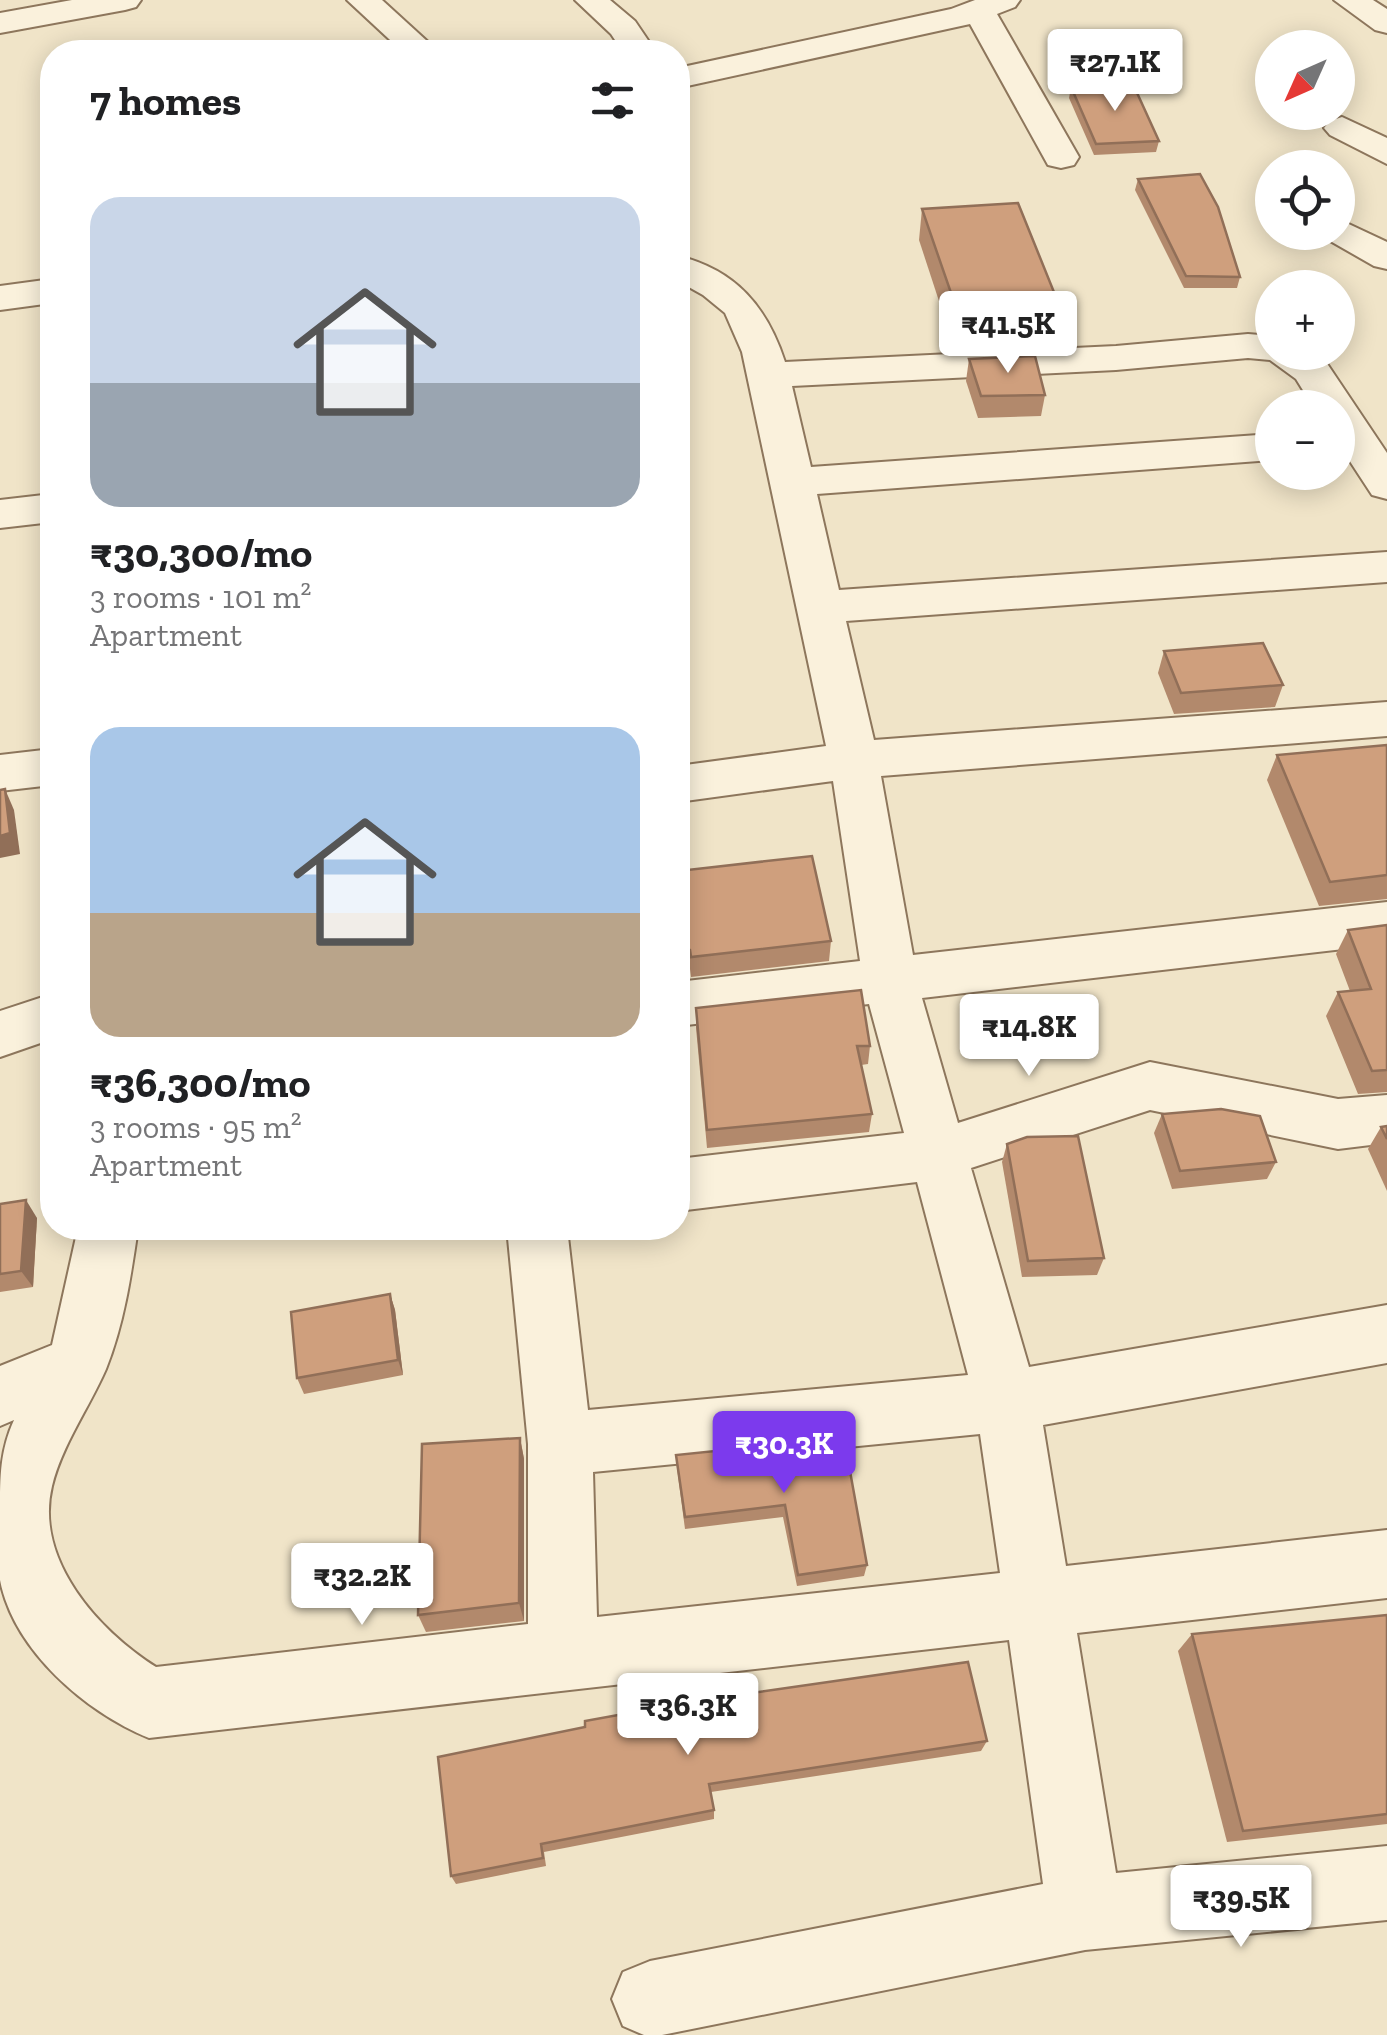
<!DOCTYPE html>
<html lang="en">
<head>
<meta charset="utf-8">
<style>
	:root { --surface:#fff; --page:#f6f6f6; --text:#202124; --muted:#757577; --accent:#7c3aed }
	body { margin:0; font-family:"Zilla Slab",serif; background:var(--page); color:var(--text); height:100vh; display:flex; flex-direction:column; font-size:38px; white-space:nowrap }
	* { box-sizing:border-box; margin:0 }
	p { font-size:32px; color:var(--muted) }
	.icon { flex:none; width:55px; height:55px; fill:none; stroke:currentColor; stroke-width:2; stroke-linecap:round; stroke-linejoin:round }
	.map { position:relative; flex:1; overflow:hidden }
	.sheet { position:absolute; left:40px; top:40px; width:650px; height:1200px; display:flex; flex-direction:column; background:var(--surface); border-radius:40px; box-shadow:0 5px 25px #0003 }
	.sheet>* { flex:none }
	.needle { width:65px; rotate:225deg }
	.tools { position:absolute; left:1255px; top:30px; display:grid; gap:20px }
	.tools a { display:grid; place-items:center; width:100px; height:100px; border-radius:50%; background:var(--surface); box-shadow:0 5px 25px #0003; font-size:50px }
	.price { position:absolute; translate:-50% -85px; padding:0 22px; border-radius:10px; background:#fff; color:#222; font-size:32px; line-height:65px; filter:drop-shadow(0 2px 5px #0008) }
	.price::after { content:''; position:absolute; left:50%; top:60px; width:30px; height:22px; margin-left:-15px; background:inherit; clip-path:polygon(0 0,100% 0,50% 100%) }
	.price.current { background:var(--accent); color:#fff }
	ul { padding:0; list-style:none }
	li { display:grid; align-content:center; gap:20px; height:530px; padding:0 50px }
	li span { display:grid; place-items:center; height:310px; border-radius:30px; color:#555 }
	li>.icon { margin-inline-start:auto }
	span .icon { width:180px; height:180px; fill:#fffc; stroke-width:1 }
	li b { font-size:42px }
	h2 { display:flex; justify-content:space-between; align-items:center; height:120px; padding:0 50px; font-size:42px }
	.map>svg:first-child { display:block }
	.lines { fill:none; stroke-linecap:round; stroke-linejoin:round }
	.minor-casing { stroke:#8d765c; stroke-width:4 }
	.minor { fill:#faf1dc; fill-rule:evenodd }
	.wall { fill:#b2896c }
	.shaded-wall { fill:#916f58 }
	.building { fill:#cf9f7d; stroke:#916f58; stroke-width:2.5 }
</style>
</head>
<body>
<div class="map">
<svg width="1387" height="2035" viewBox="0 0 1387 2035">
	<rect width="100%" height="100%" fill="#f0e4c8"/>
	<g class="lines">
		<defs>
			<g id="minor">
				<path d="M72 0H141L136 7 125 10 0 33V13Z"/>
				<path d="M347 0H382L439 52H403Z"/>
				<path d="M575 0H610L635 21 656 52H623L611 34Z"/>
				<path d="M975 0H1020L1015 7 997 14 1079 157 1074 165 1061 168 1048 165 970 24 678 88V68L951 9Z"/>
				<path d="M1334 0H1373L1387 9V33L1375 30Z"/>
				<path d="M1342 117 1387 138V164L1330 135 1324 128 1330 121Z"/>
				<path d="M1338 219 1387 242V269L1374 266 1325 238 1321 232H1338Z"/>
				<path d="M678 256C736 270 767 307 785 362L1116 346 1248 334 1272 336V352H1312L1326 362 1387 453V499L1372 495 1338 443V408H1314L1296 379 1270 360 1248 358 1116 370 792 386 811 467 1272 434V460L817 494 839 590 1387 552V582L846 621 874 740 1387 702V736L881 776 913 955 1387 902V944L922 998 958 1123 1150 1062 1338 1099 1387 1095V1143L1338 1149 1150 1110 971 1168 1029 1367 1387 1305V1363L1043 1425 1066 1566 1387 1530V1598L1077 1633 1116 1873 1387 1846V1920L1085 1950 662 2035H644L623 2026 612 1999 623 1972 650 1961 1043 1884 1009 1640 149 1738C86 1712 14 1651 0 1580 0 1559 0 1532 0 1510 0 1477 0 1451 14 1420L0 1426V1366L52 1345 78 1228H138C131 1276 124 1324 106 1369 89 1408 62 1445 52 1486 34 1560 99 1631 156 1667L528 1624V1444L507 1228H567L588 1410 968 1375 917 1182 678 1211V1159L904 1133 869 1004 678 1026V982L860 961 833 781 678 802V766L826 746 742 352 725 313 703 295 678 281ZM980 1434 1000 1573 597 1617 593 1472Z"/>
				<path d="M52 279V303L0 310V286Z"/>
				<path d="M52 494V522L0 528V500Z"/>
				<path d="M52 749V785L0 791V755Z"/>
				<path d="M52 994V1039L0 1057V1011Z"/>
			</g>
		</defs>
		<!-- minor casing -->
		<use href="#minor" class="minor-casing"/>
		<!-- minor -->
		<use href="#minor" class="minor"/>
	</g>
	<!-- wall -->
	<g class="wall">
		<path d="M1071 87 1159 141 1156 152 1094 155 1069 98Z"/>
		<path d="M1138 179 1240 277 1237 288H1184L1135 190Z"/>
		<path d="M922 209 1062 312 1056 343 955 350 919 240Z"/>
		<path d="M969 359 1045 395 1041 416 978 418 966 381Z"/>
		<path d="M1164 651 1283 685 1275 707 1174 714 1158 673Z"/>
		<path d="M1387 745V899L1319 906 1267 780 1277 755Z"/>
		<path d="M678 871 831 941 829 961 691 977 690 969 678 971Z"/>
		<path d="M1387 925V1092L1358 1094 1326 1016 1338 992 1350 991 1336 954 1348 930Z"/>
		<path d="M696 1008 870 1046 868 1064 861 1065 872 1114 869 1132 707 1148 696 1028Z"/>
		<path d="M1162 1114 1276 1162 1267 1179 1172 1189 1154 1133Z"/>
		<path d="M1387 1126V1191L1368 1149 1381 1127Z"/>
		<path d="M1007 1144 1104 1258 1097 1275 1022 1277 1002 1162Z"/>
		<path d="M0 1204 37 1218 33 1287 0 1292Z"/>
		<path d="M390 1294 395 1310 403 1375 304 1394 297 1378Z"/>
		<path d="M520 1438 524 1459V1621L426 1632 418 1615Z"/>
		<path d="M844 1438 867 1565 864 1576 797 1586 783 1517 685 1529 677 1468 676 1455Z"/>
		<path d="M1387 1615V1824L1227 1842 1178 1651 1192 1634Z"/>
		<path d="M987 1741 981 1751 711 1792 714 1810V1819L544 1852 546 1866 456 1884 451 1876 438 1757Z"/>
	</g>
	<!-- shaded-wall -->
	<g class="shaded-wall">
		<path d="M5 789 14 810 20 854 0 858V836Z"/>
		<path d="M26 1200 37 1218 33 1287 21 1271Z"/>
		<path d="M390 1294 395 1310 403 1375 398 1360Z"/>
		<path d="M520 1438 524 1459V1621L519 1603Z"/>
	</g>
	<!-- building -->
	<g class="building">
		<path d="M1133 84 1159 141 1096 144 1071 87Z"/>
		<path d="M1200 174 1218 207 1240 277 1186 276 1138 179Z"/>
		<path d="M1018 203 1062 312 960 319 922 209Z"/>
		<path d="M1035 356 1045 395 981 396 969 359Z"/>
		<path d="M1263 643 1283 685 1181 693 1164 651Z"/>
		<path d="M1387 745V875L1330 882 1277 755Z"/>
		<path d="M5 789 10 833 0 836V790Z"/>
		<path d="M812 856 831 941 691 957 690 950 678 951V871Z"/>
		<path d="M1387 925V1070L1372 1071 1338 992 1371 989 1348 930Z"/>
		<path d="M861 990 870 1046H857L872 1114 707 1130 696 1008Z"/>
		<path d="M1221 1109 1260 1116 1276 1162 1180 1171 1162 1114Z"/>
		<path d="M1387 1126V1139L1381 1127Z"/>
		<path d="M1078 1136 1104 1258 1028 1261 1007 1144 1027 1137Z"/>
		<path d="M26 1200 21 1271 0 1274V1204Z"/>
		<path d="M390 1294 398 1360 297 1378 291 1312Z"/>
		<path d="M520 1438 519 1603 418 1615 422 1444Z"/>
		<path d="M844 1438 867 1565 798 1575 785 1505 685 1517 676 1455Z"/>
		<path d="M1387 1615V1814L1243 1831 1192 1634Z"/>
		<path d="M968 1662 987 1741 709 1784 714 1810 541 1844 543 1858 451 1876 438 1757 585 1727V1721L695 1701Z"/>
	</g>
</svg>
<div class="tools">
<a><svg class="needle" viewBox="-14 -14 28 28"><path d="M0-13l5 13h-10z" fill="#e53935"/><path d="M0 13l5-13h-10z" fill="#757577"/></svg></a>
<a><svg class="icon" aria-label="locate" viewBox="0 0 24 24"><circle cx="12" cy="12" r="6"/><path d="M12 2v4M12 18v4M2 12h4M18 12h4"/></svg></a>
<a>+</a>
<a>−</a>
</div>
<b class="price" style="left:1115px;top:114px">₹27.1K</b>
<b class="price" style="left:1008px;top:376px">₹41.5K</b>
<b class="price" style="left:1029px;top:1079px">₹14.8K</b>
<b class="price current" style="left:784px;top:1496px">₹30.3K</b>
<b class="price" style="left:362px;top:1628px">₹32.2K</b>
<b class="price" style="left:688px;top:1758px">₹36.3K</b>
<b class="price" style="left:1241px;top:1950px">₹39.5K</b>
<section class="sheet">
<h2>7 homes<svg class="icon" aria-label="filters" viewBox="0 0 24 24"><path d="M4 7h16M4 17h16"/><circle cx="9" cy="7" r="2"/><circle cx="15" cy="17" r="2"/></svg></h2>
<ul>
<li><span style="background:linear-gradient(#c9d6e8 60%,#9aa5b1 0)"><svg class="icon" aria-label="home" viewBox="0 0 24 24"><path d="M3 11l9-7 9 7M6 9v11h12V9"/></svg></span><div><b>₹30,300/mo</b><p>3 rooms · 101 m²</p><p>Apartment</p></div></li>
<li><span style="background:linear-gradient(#a9c7e8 60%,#b9a48a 0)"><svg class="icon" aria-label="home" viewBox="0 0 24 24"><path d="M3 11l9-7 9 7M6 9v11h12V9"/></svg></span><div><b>₹36,300/mo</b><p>3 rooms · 95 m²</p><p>Apartment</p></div></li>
</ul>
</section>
</div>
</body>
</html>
